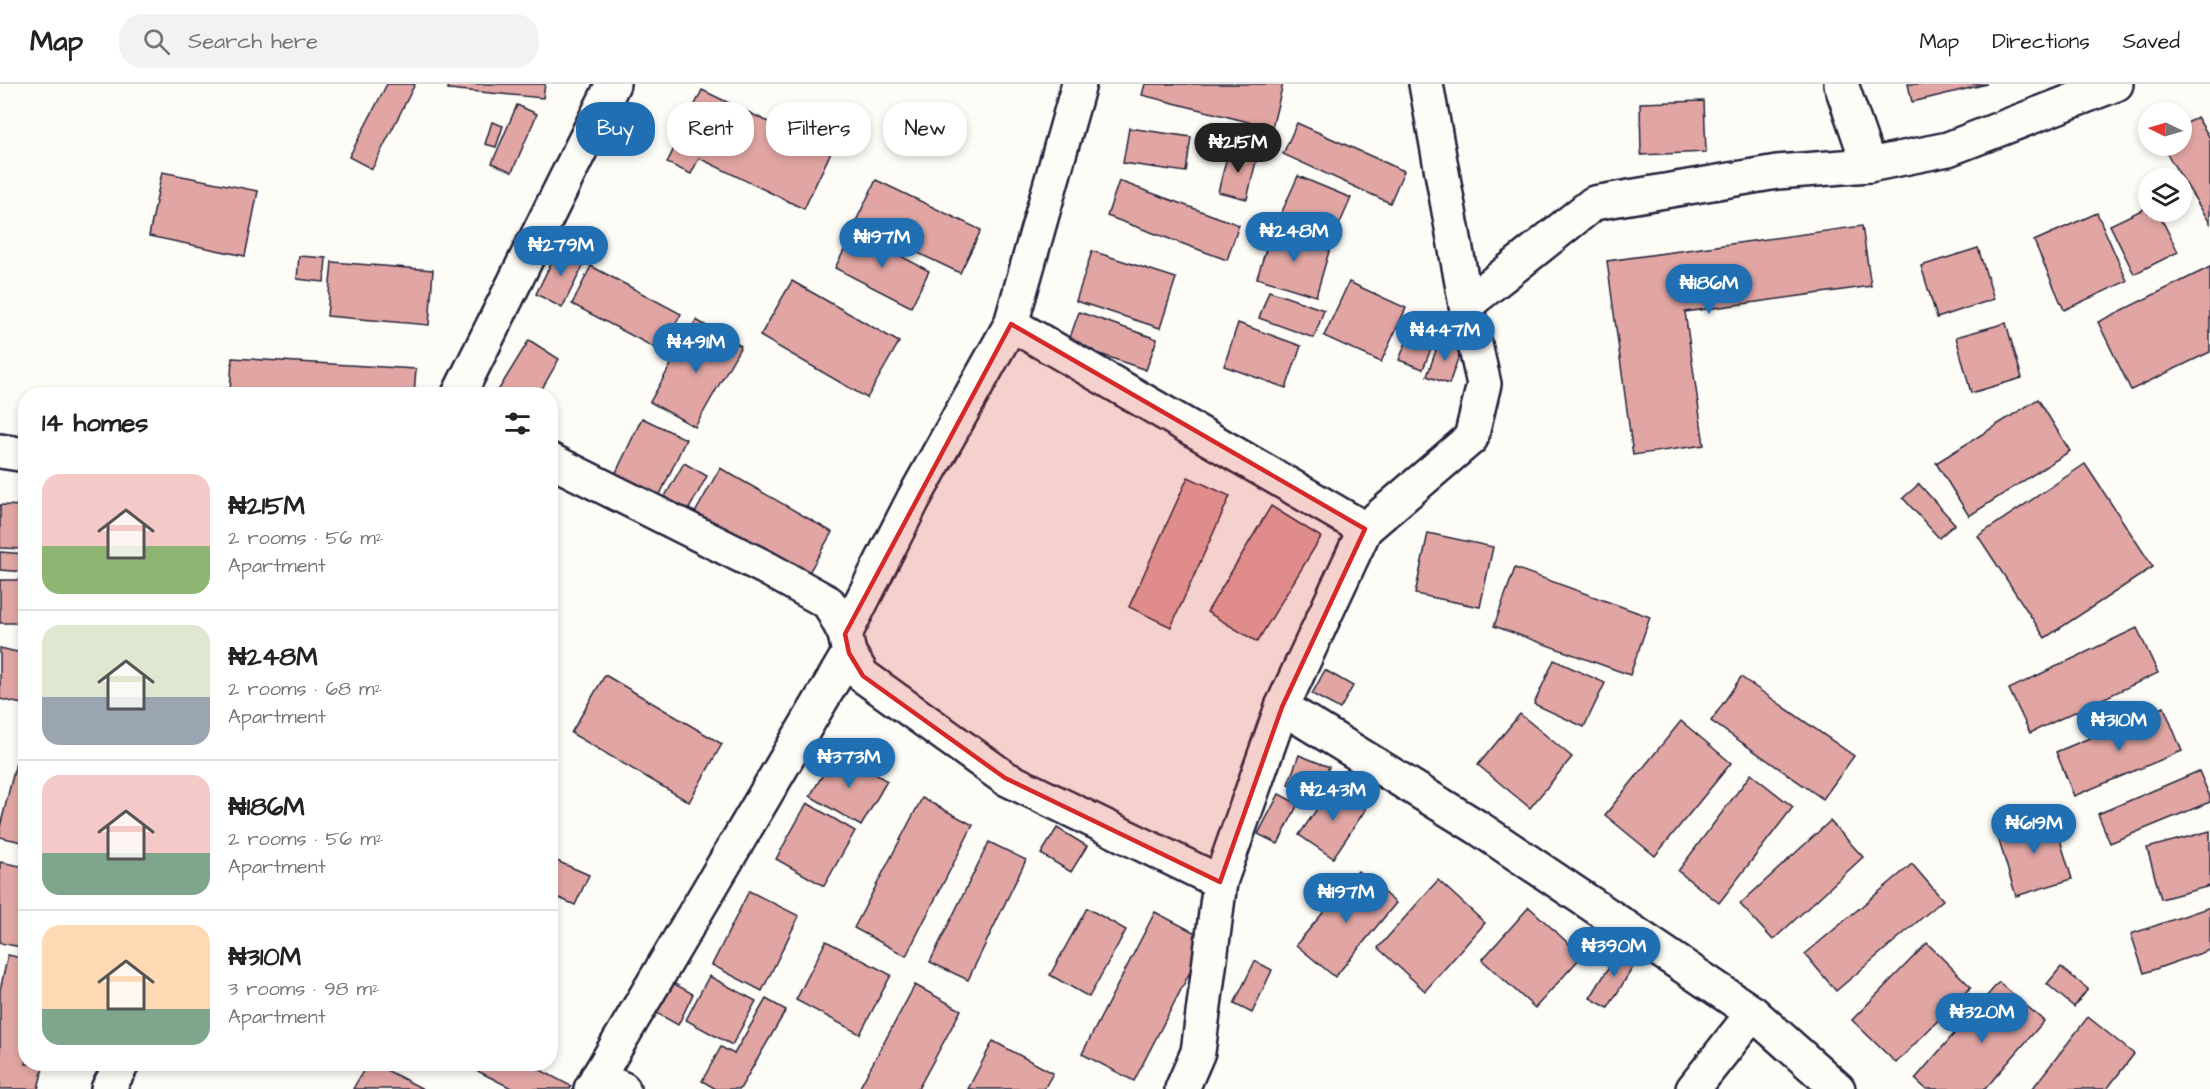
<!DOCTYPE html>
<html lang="en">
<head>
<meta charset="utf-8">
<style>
	:root { --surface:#fff; --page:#f2f2f2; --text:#222; --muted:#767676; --line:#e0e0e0; --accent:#1f6fb2 }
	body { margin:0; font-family:"Architects Daughter",sans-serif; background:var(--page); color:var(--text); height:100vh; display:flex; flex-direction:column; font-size:22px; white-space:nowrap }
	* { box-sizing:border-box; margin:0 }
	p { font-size:20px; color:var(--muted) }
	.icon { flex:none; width:33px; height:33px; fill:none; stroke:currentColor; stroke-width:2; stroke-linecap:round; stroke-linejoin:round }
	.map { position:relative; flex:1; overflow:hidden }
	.panel { position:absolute; left:18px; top:303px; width:540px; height:684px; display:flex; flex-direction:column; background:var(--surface); border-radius:24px; box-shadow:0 3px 9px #0003 }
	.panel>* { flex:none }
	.hud { position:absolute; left:576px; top:18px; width:570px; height:54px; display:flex; gap:12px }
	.needle { width:39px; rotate:275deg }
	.controls { position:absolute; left:2138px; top:18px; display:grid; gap:12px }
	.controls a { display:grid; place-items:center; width:54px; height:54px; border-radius:50%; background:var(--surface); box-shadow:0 3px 9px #0003; font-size:30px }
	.price { position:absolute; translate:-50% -51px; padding:0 14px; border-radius:21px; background:var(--accent); color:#fff; font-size:20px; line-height:39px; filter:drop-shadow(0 2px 3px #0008) }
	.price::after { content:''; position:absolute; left:50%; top:36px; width:18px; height:14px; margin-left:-9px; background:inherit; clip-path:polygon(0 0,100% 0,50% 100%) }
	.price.active { background:#222; color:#fff }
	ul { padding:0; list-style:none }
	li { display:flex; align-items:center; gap:18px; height:150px; padding:0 24px }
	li+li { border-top:2px solid var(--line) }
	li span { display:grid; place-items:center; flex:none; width:168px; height:120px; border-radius:18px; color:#555 }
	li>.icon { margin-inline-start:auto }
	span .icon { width:72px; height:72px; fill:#fffc; stroke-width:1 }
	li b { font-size:26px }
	h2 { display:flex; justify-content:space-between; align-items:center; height:72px; padding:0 24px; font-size:26px }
	.pill { padding:0 21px; border-radius:24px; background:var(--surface); box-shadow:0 3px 9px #0003; font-size:21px; line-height:54px }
	.pill.active { background:var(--accent); color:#fff }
	header { display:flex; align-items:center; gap:36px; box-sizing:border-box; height:84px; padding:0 30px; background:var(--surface); border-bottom:2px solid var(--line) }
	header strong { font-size:28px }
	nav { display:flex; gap:33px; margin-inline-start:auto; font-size:21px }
	.search { width:420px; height:54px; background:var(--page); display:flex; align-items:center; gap:15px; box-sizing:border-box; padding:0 21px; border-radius:24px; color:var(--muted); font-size:22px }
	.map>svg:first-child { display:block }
	.building { fill:#e1a6a3; stroke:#22223b; stroke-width:1.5 }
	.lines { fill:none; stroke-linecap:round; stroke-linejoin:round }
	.minor-casing { stroke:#22223b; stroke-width:38 }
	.tertiary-casing { stroke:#22223b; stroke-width:38 }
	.minor { stroke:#fdfcf7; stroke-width:33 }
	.tertiary { stroke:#fdfcf7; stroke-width:33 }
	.marked { fill:#d62828; fill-opacity:0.2; stroke:#d62828; stroke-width:4.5; stroke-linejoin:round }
</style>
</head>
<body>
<header>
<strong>Map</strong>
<div class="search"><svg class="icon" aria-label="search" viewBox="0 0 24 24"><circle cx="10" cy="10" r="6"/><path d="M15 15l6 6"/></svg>Search here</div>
<nav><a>Map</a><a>Directions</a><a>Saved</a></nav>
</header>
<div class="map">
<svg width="2210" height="1005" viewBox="0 0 2210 1005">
	<rect width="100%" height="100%" fill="#fdfcf7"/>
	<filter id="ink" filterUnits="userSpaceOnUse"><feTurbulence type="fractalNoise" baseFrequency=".0167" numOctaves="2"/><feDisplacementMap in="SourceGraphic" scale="12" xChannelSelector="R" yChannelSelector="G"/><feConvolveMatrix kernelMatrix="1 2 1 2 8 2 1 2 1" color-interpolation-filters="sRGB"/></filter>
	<g filter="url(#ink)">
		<!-- building -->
		<g class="building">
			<path d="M387 0H415L372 85 349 73Z"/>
			<path d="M448 0H545L543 14 448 5Z"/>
			<path d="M1145 0H1283L1272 44 1142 11Z"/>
			<path d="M1908 0H1987L1912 18Z"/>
			<path d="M702 6 831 68 804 125 699 74 691 90 667 79Z"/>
			<path d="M1704 17 1706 68 1641 71 1640 19Z"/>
			<path d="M517 21 537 30 512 88 492 79Z"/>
			<path d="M2197 33 2210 54V139L2162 62H2181V43Z"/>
			<path d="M492 38 503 42 496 63 485 60Z"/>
			<path d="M1297 39 1404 87 1390 119 1283 70Z"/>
			<path d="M1129 44 1191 53 1186 88 1123 79Z"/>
			<path d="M1229 65 1257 73 1247 115 1218 108Z"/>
			<path d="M162 88 258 107 245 172 149 152Z"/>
			<path d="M1298 92 1351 114 1333 155 1280 132Z"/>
			<path d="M876 96 981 146 960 189 855 139Z"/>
			<path d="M1119 97 1239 141 1227 176 1107 132Z"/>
			<path d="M2148 123V128H2158L2178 168 2134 190 2110 141Z"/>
			<path d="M2097 129 2127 197 2064 226 2034 157Z"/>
			<path d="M1862 142 1871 202 1685 228 1704 361 1633 371 1607 177Z"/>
			<path d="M1272 146 1330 164 1316 212 1257 194Z"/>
			<path d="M854 147 929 187 911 223 835 184Z"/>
			<path d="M559 163 586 176 562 224 536 210Z"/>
			<path d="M1978 164 1994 215 1937 234 1921 182Z"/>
			<path d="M1092 167 1176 194 1160 244 1076 217Z"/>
			<path d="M299 172 326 174 324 198 297 195Z"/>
			<path d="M332 178 433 186 429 241 327 232Z"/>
			<path d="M591 182 681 230 661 267 572 220Z"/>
			<path d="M2210 183V268L2131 306 2098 238Z"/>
			<path d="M792 197 899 258 867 314 760 252Z"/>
			<path d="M1349 198 1406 224 1381 278 1324 252Z"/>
			<path d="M1269 207 1324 226 1314 254 1259 234Z"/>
			<path d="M1079 228 1157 255 1146 286 1068 259Z"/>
			<path d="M696 236 741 262 695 343 650 318Z"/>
			<path d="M1415 236 1439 245 1423 285 1399 276Z"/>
			<path d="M1238 239 1301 262 1286 304 1224 282Z"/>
			<path d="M2006 239 2022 294 1971 309 1956 253Z"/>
			<path d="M1440 255 1462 263 1449 300 1427 292Z"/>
			<path d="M529 256 559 275 539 310H496Z"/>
			<path d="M232 274 416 285 414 310H230Z"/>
			<path d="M2038 315 2070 367 1969 432 1936 379Z"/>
			<path d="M642 334 686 355 656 419 612 397Z"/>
			<path d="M684 379 707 392 684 434 660 421Z"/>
			<path d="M2085 380 2153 483 2045 554 1978 452Z"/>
			<path d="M720 384 832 448 803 499 691 436Z"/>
			<path d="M1188 393 1230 412 1171 543 1129 523Z"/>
			<path d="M1919 400 1955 440 1939 454 1903 414Z"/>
			<path d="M0 421 26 422V465L0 464Z"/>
			<path d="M1271 422 1321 453 1257 558 1207 528Z"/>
			<path d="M1428 449 1493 463 1480 523 1415 510Z"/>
			<path d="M0 468 26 470V488L0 486Z"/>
			<path d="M1515 484 1650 533 1630 591 1494 542Z"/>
			<rect x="0" y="496" width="26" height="43"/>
			<path d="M2137 544 2158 589 2030 649 2009 605Z"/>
			<path d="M0 564 26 570V621L0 615Z"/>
			<path d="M1554 576 1605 599 1584 643 1534 620Z"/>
			<path d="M1325 586 1353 602 1340 625 1312 610Z"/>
			<path d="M605 591 722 660 689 718 571 649Z"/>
			<path d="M1741 593 1854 672 1823 715 1711 637Z"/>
			<path d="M2164 623 2182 667 2074 712 2056 668Z"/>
			<path d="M1520 630 1572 673 1530 724 1478 681Z"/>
			<path d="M1681 637 1731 679 1655 772 1605 731Z"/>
			<path d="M837 667 887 697 861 742 810 712Z"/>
			<path d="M1299 671 1329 683 1317 713 1288 700Z"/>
			<path d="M16 679 26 681V759L0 753V743Z"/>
			<path d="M2199 687 2210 713V718L2110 759 2098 730Z"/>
			<path d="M1751 690 1793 723 1719 819 1678 787Z"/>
			<path d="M1332 703 1366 725 1333 774 1299 751Z"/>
			<path d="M1279 710 1298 720 1278 760 1258 750Z"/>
			<path d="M922 714 973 741 906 872 854 844Z"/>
			<path d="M807 719 855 747 824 802 776 775Z"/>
			<path d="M2052 730 2072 795 2016 812 1996 747Z"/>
			<path d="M1830 737 1863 773 1773 856 1740 820Z"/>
			<path d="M1057 744 1087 762 1071 788 1041 770Z"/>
			<path d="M2210 747V802L2161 815 2147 764Z"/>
			<path d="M989 758 1026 776 968 896 930 878Z"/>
			<path d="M550 774 589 791 575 821 550 810Z"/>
			<path d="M0 778 26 783V864L0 859Z"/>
			<path d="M1912 780 1943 816 1836 907 1805 870Z"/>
			<path d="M1358 787 1396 819 1335 893 1296 861Z"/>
			<path d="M1438 796 1485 839 1425 907 1378 864Z"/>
			<path d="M749 807 799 832 762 907 712 881Z"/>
			<path d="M1529 823 1582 872 1535 924 1482 876Z"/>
			<path d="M2210 823V866L2144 889 2131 850Z"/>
			<path d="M1087 824 1126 846 1089 913 1050 891Z"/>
			<path d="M1155 828 1207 855 1134 997 1082 970Z"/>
			<path d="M826 857 891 891 860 950 796 916Z"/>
			<path d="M1927 859 1971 903 1896 979 1852 936Z"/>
			<path d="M1621 864 1638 875 1608 924 1590 914Z"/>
			<path d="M8 871 26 875V980H44L38 1005H0V906Z"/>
			<path d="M1255 877 1272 886 1252 929 1234 920Z"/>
			<path d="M2061 883 2088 905 2074 923 2047 900Z"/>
			<path d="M709 892 756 917 732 961 686 936Z"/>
			<path d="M671 898 693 910 678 941 655 928Z"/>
			<path d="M1999 898 2044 937 1985 1005H1926L1915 995Z"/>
			<path d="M915 901 961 926 918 1005H859Z"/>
			<path d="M766 915 786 926 740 1005H716L702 997 721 963 734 970Z"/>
			<path d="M2088 933 2134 970 2107 1005H2032Z"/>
			<path d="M993 957 1053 989 1044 1005H968Z"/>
			<path d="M367 980H375L423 1005H353Z"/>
			<path d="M464 980H529L571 1002 570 1005H513Z"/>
		</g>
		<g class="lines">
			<defs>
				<g id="minor">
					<path d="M1841 0 1869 81"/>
					<path d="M1466 221 1594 119 1777 88 1869 81 1948 65 2116 0"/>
					<path d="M1011 240 1365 445"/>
					<path d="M0 367 26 371"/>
					<path d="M550 376 766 484 829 519 845 550 849 569 863 592 1005 694 1220 798 1282 623 1477 743 1753 929 1838 1005"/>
					<path d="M845 550 914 414 1011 240 1079 0"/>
					<path d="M1282 623 1365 445 1471 354 1484 300 1466 221 1426 0"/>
					<path d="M597 994 623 1005"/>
					<path d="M591 1005 849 569"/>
					<path d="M1182 1005 1198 968 1220 798"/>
					<path d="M1693 1005 1753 929"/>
				</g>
				<g id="tertiary">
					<path d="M459 310 613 0"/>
					<path d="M108 1005 122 980"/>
				</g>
			</defs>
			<!-- minor casing -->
			<use href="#minor" class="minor-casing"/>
			<!-- tertiary casing -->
			<use href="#tertiary" class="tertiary-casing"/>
			<!-- minor -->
			<use href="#minor" class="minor"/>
			<!-- tertiary -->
			<use href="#tertiary" class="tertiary"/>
		</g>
	</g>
	<!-- marked area -->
	<path class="marked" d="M1011 240 1365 445 1282 623 1220 798 1005 694 863 592 849 569 845 550Z"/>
</svg>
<div class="controls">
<a><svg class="needle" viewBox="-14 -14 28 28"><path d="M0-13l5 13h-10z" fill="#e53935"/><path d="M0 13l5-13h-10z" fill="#767676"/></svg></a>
<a><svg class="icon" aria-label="layers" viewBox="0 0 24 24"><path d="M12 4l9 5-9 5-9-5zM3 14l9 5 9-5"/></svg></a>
</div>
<b class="price active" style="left:1238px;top:90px">₦215M</b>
<b class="price" style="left:1294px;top:179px">₦248M</b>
<b class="price" style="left:882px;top:185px">₦197M</b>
<b class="price" style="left:561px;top:193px">₦279M</b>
<b class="price" style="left:1709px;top:231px">₦186M</b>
<b class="price" style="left:1445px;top:278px">₦447M</b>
<b class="price" style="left:696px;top:290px">₦491M</b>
<b class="price" style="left:2119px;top:668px">₦310M</b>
<b class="price" style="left:849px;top:705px">₦373M</b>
<b class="price" style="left:1333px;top:738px">₦243M</b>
<b class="price" style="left:2034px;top:771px">₦619M</b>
<b class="price" style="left:1346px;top:840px">₦197M</b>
<b class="price" style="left:1614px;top:894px">₦390M</b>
<b class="price" style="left:1982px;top:960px">₦320M</b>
<div class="hud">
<a class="pill active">Buy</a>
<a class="pill">Rent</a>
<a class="pill">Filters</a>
<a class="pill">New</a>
</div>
<section class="panel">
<h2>14 homes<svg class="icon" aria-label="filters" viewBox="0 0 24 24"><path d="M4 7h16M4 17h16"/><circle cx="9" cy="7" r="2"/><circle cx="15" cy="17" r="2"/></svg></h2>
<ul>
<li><span style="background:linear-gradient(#f6c9c9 60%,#8fb573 0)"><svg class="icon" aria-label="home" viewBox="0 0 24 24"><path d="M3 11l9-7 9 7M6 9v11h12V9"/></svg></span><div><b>₦215M</b><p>2 rooms · 56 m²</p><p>Apartment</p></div></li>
<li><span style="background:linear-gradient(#dfe7d0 60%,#9aa5b1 0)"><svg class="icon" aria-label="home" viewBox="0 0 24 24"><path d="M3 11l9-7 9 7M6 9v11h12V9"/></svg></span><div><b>₦248M</b><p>2 rooms · 68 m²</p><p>Apartment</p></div></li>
<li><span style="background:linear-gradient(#f6c9c9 65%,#7fa58c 0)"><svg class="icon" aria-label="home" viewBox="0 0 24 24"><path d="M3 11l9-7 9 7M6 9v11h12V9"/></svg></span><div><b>₦186M</b><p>2 rooms · 56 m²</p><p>Apartment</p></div></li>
<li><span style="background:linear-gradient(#ffd9b3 70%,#7fa58c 0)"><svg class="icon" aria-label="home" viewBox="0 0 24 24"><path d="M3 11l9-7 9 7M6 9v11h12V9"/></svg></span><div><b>₦310M</b><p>3 rooms · 98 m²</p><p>Apartment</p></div></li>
</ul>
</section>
</div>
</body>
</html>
